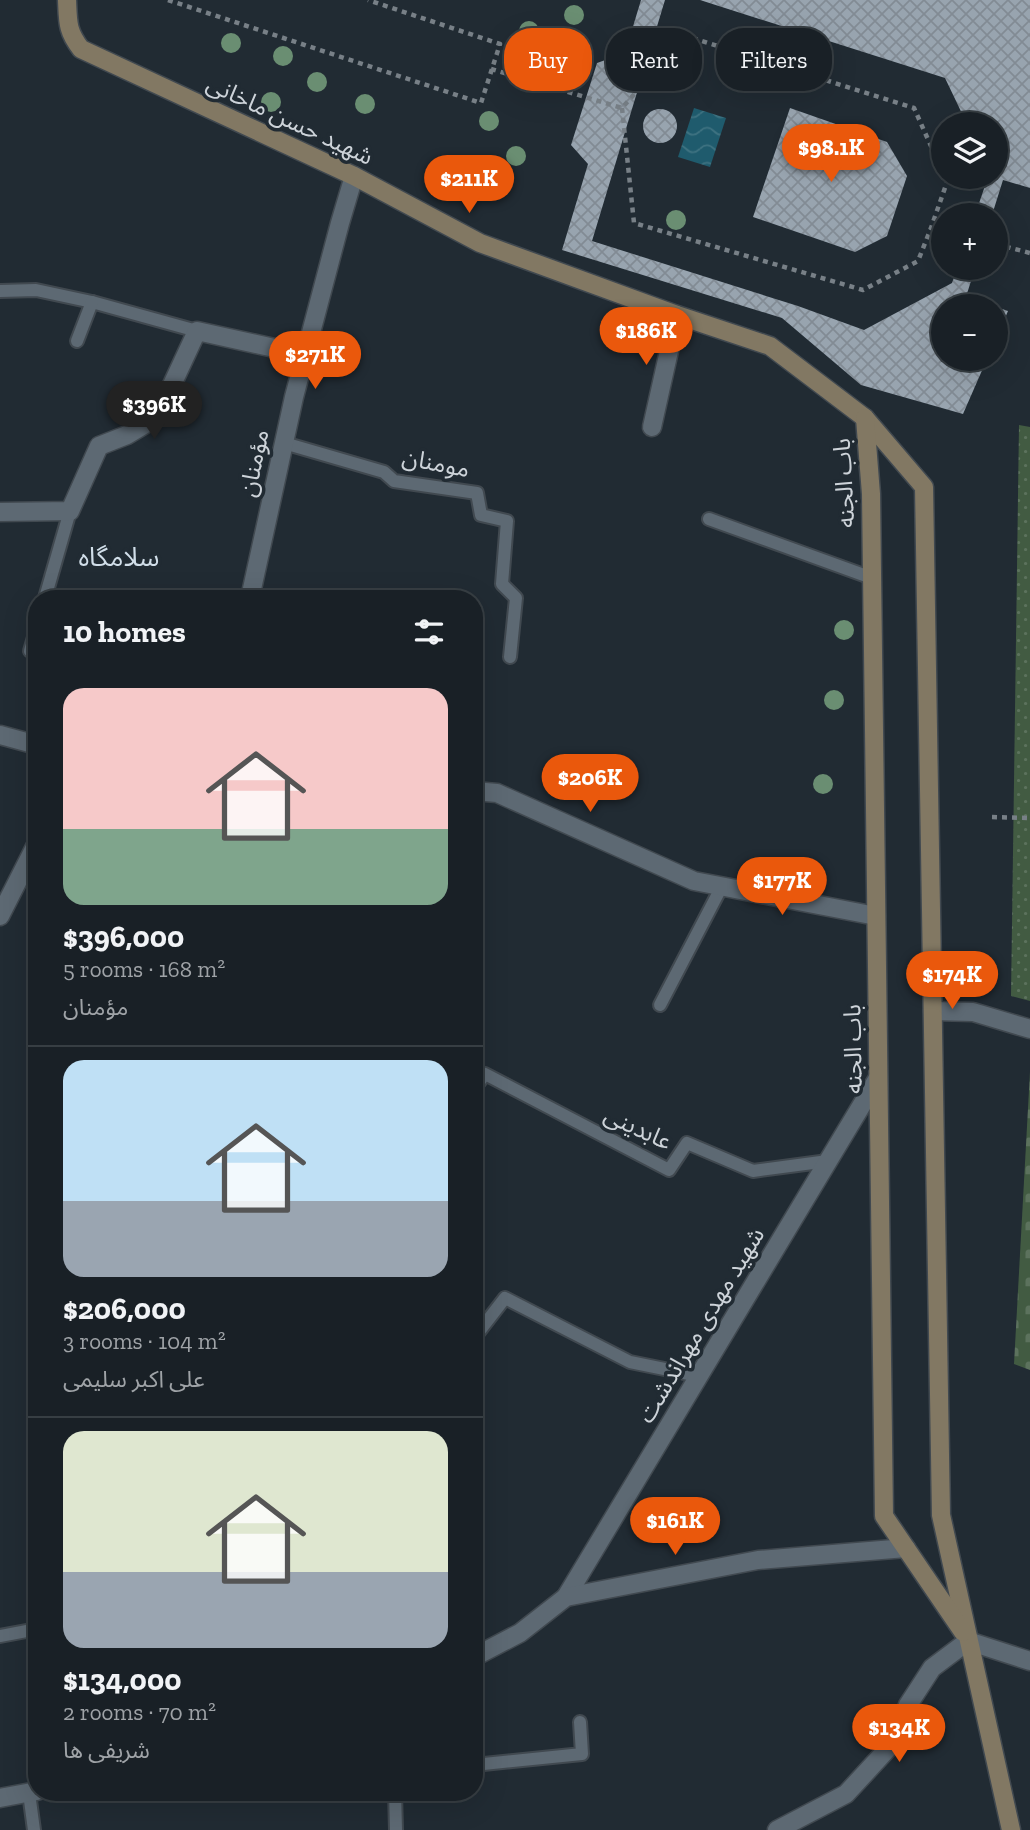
<!DOCTYPE html>
<html lang="en">
<head>
<meta charset="utf-8">
<style>
	:root { --surface:#192026; --page:#22282e; --text:#f1f3f6; --muted:#9fa3a7; --line:#373e43; --accent:#ea580c }
	body { margin:0; font-family:"Zilla Slab","Noto Sans Arabic",serif; background:var(--page); color:var(--text); height:100vh; display:flex; flex-direction:column; font-size:26px; white-space:nowrap }
	* { box-sizing:border-box; margin:0 }
	p { font-size:23px; color:var(--muted) }
	.icon { flex:none; width:38px; height:38px; fill:none; stroke:currentColor; stroke-width:2; stroke-linecap:round; stroke-linejoin:round }
	.map { position:relative; flex:1; overflow:hidden }
	.sheet { position:absolute; left:28px; top:590px; width:455px; height:1211px; display:flex; flex-direction:column; background:var(--surface); border-radius:28px; box-shadow:0 7px 28px #0002,0 0 0 2px var(--line) }
	.sheet>* { flex:none }
	.guide { position:absolute; left:504px; top:28px; width:420px; height:63px; display:flex; gap:14px }
	.buttons { position:absolute; left:931px; top:112px; display:grid; gap:14px }
	.buttons a { display:grid; place-items:center; width:77px; height:77px; border-radius:50%; background:var(--surface); box-shadow:0 7px 28px #0002,0 0 0 2px var(--line); font-size:35px }
	.price { position:absolute; translate:-50% -60px; padding:0 16px; border-radius:24px; background:var(--accent); color:#fff; font-size:23px; line-height:46px; filter:drop-shadow(0 2px 4px #0008) }
	.price::after { content:''; position:absolute; left:50%; top:42px; width:21px; height:16px; margin-left:-10px; background:inherit; clip-path:polygon(0 0,100% 0,50% 100%) }
	.price.current { background:#222; color:#fff }
	ul { padding:0; list-style:none }
	li { display:grid; align-content:center; gap:14px; height:371px; padding:0 35px }
	li+li { border-top:2px solid var(--line) }
	li span { display:grid; place-items:center; height:217px; border-radius:21px; color:#555 }
	li>.icon { margin-inline-start:auto }
	span .icon { width:126px; height:126px; fill:#fffc; stroke-width:1 }
	li b { font-size:30px }
	h2 { display:flex; justify-content:space-between; align-items:center; height:84px; padding:0 35px; font-size:30px }
	.pill { padding:0 24px; border-radius:28px; background:var(--surface); box-shadow:0 7px 28px #0002,0 0 0 2px var(--line); font-size:24px; line-height:63px }
	.pill.current { background:var(--accent); color:#fff }
	.map>svg:first-child { display:block }
	.grass { fill:url(#grass-dots) }
	.cemetery { fill:url(#cemetery-stones) }
	.water { fill:url(#water-waves) }
	.building { fill:url(#building-cross-hatch) }
	.lines { fill:none; stroke-linecap:round; stroke-linejoin:round }
	.lane-casing { stroke:#414950; stroke-width:16 }
	.street-casing { stroke:#414950; stroke-width:21 }
	.secondary-casing { stroke:#414950; stroke-width:21 }
	.path { stroke:#788087; stroke-width:4.5; stroke-dasharray:5 5; stroke-linecap:butt }
	.lane { stroke:#5d6973; stroke-width:12 }
	.street { stroke:#5d6973; stroke-width:18 }
	.secondary { stroke:#827863; stroke-width:18 }
	.tree { fill:#6a8e72 }
	.labels { text-anchor:middle; stroke-width:7; stroke-linejoin:round; paint-order:stroke }
	.street-label { font-size:24px; fill:#cdd3d9; stroke:#212b33 }
	.neighbourhood-label { font-size:26px; fill:#d1dee9; stroke:#212b33 }
</style>
</head>
<body>
<div class="map">
<svg width="1030" height="1830" viewBox="0 0 1030 1830">
	<defs>
		<pattern id="grass-dots" width="8" height="8" patternUnits="userSpaceOnUse" patternTransform="scale(1.75)"><rect width="8" height="8" fill="#425b42"/><path d="M2 2h.1M6 6h.1" fill="none" stroke="#5c725d" stroke-width="1.8" stroke-linecap="round"/></pattern>
		<pattern id="cemetery-stones" width="16" height="16" patternUnits="userSpaceOnUse" patternTransform="scale(1.75)"><rect width="16" height="16" fill="#425b42"/><path d="M2 7V4a2 2 0 0 1 4 0v3zM10 15v-3a2 2 0 0 1 4 0v3z" fill="#5c725d"/></pattern>
		<pattern id="water-waves" width="16" height="10" patternUnits="userSpaceOnUse" patternTransform="scale(1.75)"><rect width="16" height="10" fill="#1f5b6d"/><path d="M0 5q4-4 8 0t8 0" fill="none" stroke="#3e7281"/></pattern>
		<pattern id="building-cross-hatch" width="8" height="8" patternUnits="userSpaceOnUse" patternTransform="scale(1.75)"><rect width="8" height="8" fill="#98a4af"/><path d="M0 0l8 8M0 8l8-8" fill="none" stroke="#828b94"/></pattern>
	</defs>
	<rect width="100%" height="100%" fill="#212b33"/>
	<!-- grass -->
	<path class="grass" d="M1019 425 1030 427V1001L1011 996Z"/>
	<!-- cemetery -->
	<path class="cemetery" d="M1030 1072V1370L1014 1364Z"/>
	<!-- water -->
	<path class="water" d="M694 108 726 118 710 167 678 157Z"/>
	<!-- building -->
	<g class="building">
		<path d="M641 0H665L592 241 798 306 864 330 952 283 957 268H975L966 297 993 306H943V359H987L963 414 861 385 782 318 562 250 588 164 571 145 597 63 625 53Z"/>
		<path d="M700 0H1030V188L1003 180 992 215H975L988 177H996V124H967L945 78Z"/>
		<path d="M790 108 887 142 907 176 887 236 855 252 753 217Z"/>
		<circle cx="660" cy="126" r="17"/>
		<path d="M996 307 1008 311 996 339Z"/>
	</g>
	<g class="lines">
		<defs>
			<g id="lane">
				<path d="M0 291 36 290 92 302 197 331"/>
				<path d="M77 341 92 302"/>
				<path d="M284 443 384 472 394 481 477 493 481 515 507 521 502 584 516 598 510 657"/>
				<path d="M709 519 872 578"/>
				<path d="M45 598 70 511"/>
				<path d="M30 651 37 627"/>
				<path d="M23 870 37 876"/>
				<path d="M660 1005 722 886"/>
				<path d="M474 1089 485 1074 669 1170 687 1143 753 1171 828 1161"/>
				<path d="M474 1338 505 1298 630 1362 699 1376"/>
				<path d="M0 1636 37 1629"/>
				<path d="M474 1765 582 1754 580 1722"/>
				<path d="M395 1792 396 1830"/>
				<path d="M29 1793 34 1830"/>
			</g>
			<g id="street">
				<path d="M652 427 677 315"/>
				<path d="M0 512 70 511 99 446 127 435 157 417 197 331 306 355"/>
				<path d="M250 598 294 397 340 223 354 176"/>
				<path d="M0 735 37 745"/>
				<path d="M474 791 497 793 694 881 876 916"/>
				<path d="M0 916 37 843"/>
				<path d="M933 1011 973 1012 1030 1029"/>
				<path d="M566 1597 878 1078"/>
				<path d="M474 1657 520 1633 566 1597 758 1560 906 1548"/>
				<path d="M0 1798 37 1791"/>
				<path d="M777 1830 846 1794 893 1743 908 1705 932 1668 968 1641 1030 1661"/>
			</g>
			<g id="secondary">
				<path d="M67 0C68 22 67 31 81 49L354 176 480 243 677 315 770 346 865 418 924 487 941 1515 1011 1830"/>
				<path d="M865 418 871 494 884 1516 963 1632"/>
			</g>
		</defs>
		<!-- lane casing -->
		<use href="#lane" class="lane-casing"/>
		<!-- street casing -->
		<use href="#street" class="street-casing"/>
		<!-- secondary casing -->
		<use href="#secondary" class="secondary-casing"/>
		<!-- path -->
		<g class="path">
			<path d="M168 0 481 103 500 44 368 0"/>
			<path d="M491 69 622 108 686 36 914 108 943 173"/>
			<path d="M622 108 634 223 863 290 918 261 931 228"/>
			<path d="M943 231 931 228 947 182 945 177"/>
			<path d="M996 244 1030 253"/>
			<path d="M992 817 1030 818"/>
		</g>
		<!-- lane -->
		<use href="#lane" class="lane"/>
		<!-- street -->
		<use href="#street" class="street"/>
		<!-- secondary -->
		<use href="#secondary" class="secondary"/>
	</g>
	<!-- trees -->
	<g class="tree">
		<circle cx="574" cy="15" r="10"/>
		<circle cx="529" cy="31" r="10"/>
		<circle cx="231" cy="43" r="10"/>
		<circle cx="283" cy="56" r="10"/>
		<circle cx="317" cy="82" r="10"/>
		<circle cx="271" cy="102" r="10"/>
		<circle cx="365" cy="104" r="10"/>
		<circle cx="489" cy="121" r="10"/>
		<circle cx="516" cy="156" r="10"/>
		<circle cx="676" cy="220" r="10"/>
		<circle cx="844" cy="630" r="10"/>
		<circle cx="834" cy="700" r="10"/>
		<circle cx="823" cy="784" r="10"/>
		<circle cx="916" cy="1726" r="10"/>
	</g>
	<g class="labels">
		<!-- street labels -->
		<g class="street-label">
			<text transform="translate(290 120) rotate(25)" y="8">شهید حسن ماخانی</text>
			<text transform="translate(254 463) rotate(-78)" y="8">مؤمنان</text>
			<text transform="translate(436 463) rotate(11)" y="8">مومنان</text>
			<text transform="translate(844 483) rotate(-93)" y="8">باب الجنه</text>
			<text transform="translate(853 1049) rotate(-91)" y="8">باب الجنه</text>
			<text transform="translate(638 1128) rotate(25)" y="8">عابدینی</text>
			<text transform="translate(701 1325) rotate(-59)" y="8">شهید مهدی مهراندشت</text>
		</g>
		<!-- neighbourhood labels -->
		<g class="neighbourhood-label">
			<text x="119" y="566">سلامگاه</text>
		</g>
	</g>
</svg>
<div class="buttons">
<a><svg class="icon" aria-label="layers" viewBox="0 0 24 24"><path d="M12 4l9 5-9 5-9-5zM3 14l9 5 9-5"/></svg></a>
<a>+</a>
<a>−</a>
</div>
<b class="price" style="left:831px;top:184px">$98.1K</b>
<b class="price" style="left:469px;top:215px">$211K</b>
<b class="price" style="left:646px;top:367px">$186K</b>
<b class="price" style="left:315px;top:391px">$271K</b>
<b class="price current" style="left:154px;top:441px">$396K</b>
<b class="price" style="left:590px;top:814px">$206K</b>
<b class="price" style="left:782px;top:917px">$177K</b>
<b class="price" style="left:952px;top:1011px">$174K</b>
<b class="price" style="left:675px;top:1557px">$161K</b>
<b class="price" style="left:899px;top:1764px">$134K</b>
<div class="guide">
<a class="pill current">Buy</a>
<a class="pill">Rent</a>
<a class="pill">Filters</a>
</div>
<section class="sheet">
<h2>10 homes<svg class="icon" aria-label="filters" viewBox="0 0 24 24"><path d="M4 7h16M4 17h16"/><circle cx="9" cy="7" r="2"/><circle cx="15" cy="17" r="2"/></svg></h2>
<ul>
<li><span style="background:linear-gradient(#f6c9c9 65%,#7fa58c 0)"><svg class="icon" aria-label="home" viewBox="0 0 24 24"><path d="M3 11l9-7 9 7M6 9v11h12V9"/></svg></span><div><b>$396,000</b><p>5 rooms · 168 m²</p><p>مؤمنان</p></div></li>
<li><span style="background:linear-gradient(#bfe0f5 65%,#9aa5b1 0)"><svg class="icon" aria-label="home" viewBox="0 0 24 24"><path d="M3 11l9-7 9 7M6 9v11h12V9"/></svg></span><div><b>$206,000</b><p>3 rooms · 104 m²</p><p>علی اکبر سلیمی</p></div></li>
<li><span style="background:linear-gradient(#dfe7d0 65%,#9aa5b1 0)"><svg class="icon" aria-label="home" viewBox="0 0 24 24"><path d="M3 11l9-7 9 7M6 9v11h12V9"/></svg></span><div><b>$134,000</b><p>2 rooms · 70 m²</p><p>شریفی ها</p></div></li>
</ul>
</section>
</div>
</body>
</html>
